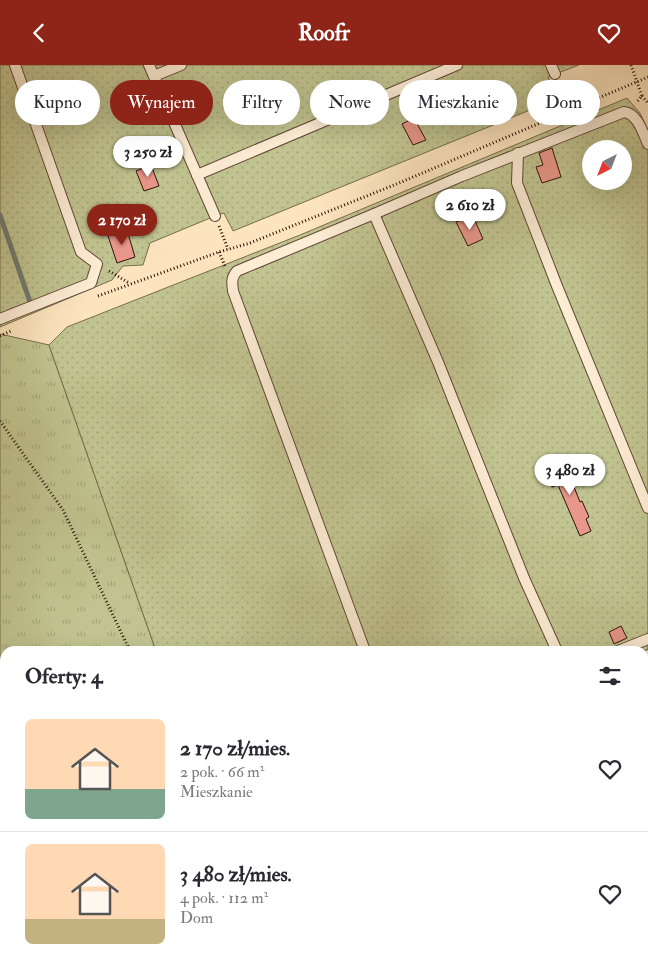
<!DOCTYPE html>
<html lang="pl">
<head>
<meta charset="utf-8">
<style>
	:root { --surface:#fff; --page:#f7f7f7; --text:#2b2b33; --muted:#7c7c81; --line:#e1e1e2; --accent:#8f2418 }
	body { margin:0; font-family:"IM FELL Double Pica",serif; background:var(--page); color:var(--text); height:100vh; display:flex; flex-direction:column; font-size:19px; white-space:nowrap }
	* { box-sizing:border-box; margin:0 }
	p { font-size:16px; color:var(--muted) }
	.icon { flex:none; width:28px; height:28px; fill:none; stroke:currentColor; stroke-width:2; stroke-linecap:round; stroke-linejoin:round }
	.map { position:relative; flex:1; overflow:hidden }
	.details { position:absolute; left:0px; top:581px; width:649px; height:321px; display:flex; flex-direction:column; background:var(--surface); border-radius:15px 15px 0 0; box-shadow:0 5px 20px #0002 }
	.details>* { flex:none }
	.banner { position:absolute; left:15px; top:15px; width:619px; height:45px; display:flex; gap:10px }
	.needle { width:32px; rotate:222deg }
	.buttons { position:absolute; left:582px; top:75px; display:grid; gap:10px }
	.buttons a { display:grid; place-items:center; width:50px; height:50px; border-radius:50%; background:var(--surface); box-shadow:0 5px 20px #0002; font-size:25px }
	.price { position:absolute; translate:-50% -42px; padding:0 11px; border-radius:18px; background:#fff; color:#222; font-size:16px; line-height:32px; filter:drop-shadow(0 1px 2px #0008) }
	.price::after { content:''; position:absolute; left:50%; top:30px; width:15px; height:11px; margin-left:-8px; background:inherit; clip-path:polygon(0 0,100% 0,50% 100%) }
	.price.on { background:var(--accent); color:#fff }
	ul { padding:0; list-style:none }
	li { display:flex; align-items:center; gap:15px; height:125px; padding:0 25px }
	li+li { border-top:1px solid var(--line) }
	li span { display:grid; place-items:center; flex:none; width:140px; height:100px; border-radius:8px; color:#555 }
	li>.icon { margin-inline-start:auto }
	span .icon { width:60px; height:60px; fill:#fffc; stroke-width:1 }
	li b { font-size:21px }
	h2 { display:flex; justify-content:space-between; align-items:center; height:60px; padding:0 25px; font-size:21px }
	.tag { padding:0 18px; border-radius:22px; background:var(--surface); box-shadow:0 5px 20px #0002; font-size:18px; line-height:45px }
	.tag.on { background:var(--accent); color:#fff }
	header { display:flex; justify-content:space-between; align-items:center; height:65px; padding:0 25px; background:var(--accent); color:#fff; font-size:22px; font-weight:700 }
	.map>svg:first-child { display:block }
	.grass { fill:url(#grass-tufts); stroke:#776c4c }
	.park { fill:url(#park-dots); stroke:#776c4c; fill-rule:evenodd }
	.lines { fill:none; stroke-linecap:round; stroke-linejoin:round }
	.stream { stroke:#717a70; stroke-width:5 }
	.building { fill:#e9978a; stroke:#2d1309 }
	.lane-casing { stroke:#614736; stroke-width:12 }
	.path { stroke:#2d1309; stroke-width:3; stroke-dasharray:1 2.5; stroke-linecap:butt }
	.lane { stroke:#fdedd5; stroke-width:10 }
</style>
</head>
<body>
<header><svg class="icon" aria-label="back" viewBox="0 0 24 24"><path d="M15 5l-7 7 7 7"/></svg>Roofr<svg class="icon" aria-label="heart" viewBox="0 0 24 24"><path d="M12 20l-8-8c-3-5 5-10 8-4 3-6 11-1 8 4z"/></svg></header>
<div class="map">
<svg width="648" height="902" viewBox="0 0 648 902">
	<defs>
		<pattern id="grass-tufts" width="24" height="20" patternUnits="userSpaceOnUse" patternTransform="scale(1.25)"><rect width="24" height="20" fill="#c1c490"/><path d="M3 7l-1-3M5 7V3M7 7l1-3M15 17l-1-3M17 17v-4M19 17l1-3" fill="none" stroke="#a6a87b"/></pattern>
		<pattern id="park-dots" width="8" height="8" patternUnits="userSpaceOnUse" patternTransform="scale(1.25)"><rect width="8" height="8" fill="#c1c490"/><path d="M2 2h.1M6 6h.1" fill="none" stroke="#a6a87b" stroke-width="1.8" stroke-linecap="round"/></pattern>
	</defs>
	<rect width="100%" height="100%" fill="#fce4be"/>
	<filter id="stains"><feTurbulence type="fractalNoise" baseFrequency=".004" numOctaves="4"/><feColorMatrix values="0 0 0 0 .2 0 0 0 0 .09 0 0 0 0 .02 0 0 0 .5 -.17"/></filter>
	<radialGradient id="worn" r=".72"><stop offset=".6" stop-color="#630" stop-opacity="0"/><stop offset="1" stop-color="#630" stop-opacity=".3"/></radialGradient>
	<!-- grass -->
	<path class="grass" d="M0 269 49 280 156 586H5V898H257L259 902H0Z"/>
	<!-- park -->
	<g class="park">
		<path d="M0 0H579L548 12 557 34 233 166 224 148 215 151 150 178 143 200 123 201 112 215 0 262Z"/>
		<path d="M627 33 640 48 648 66V902H255L253 898H644V586H156L49 280 67 262 300 170ZM591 84H624V116H591Z"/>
		<path d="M5 829V898H230L231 902H0V831Z"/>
	</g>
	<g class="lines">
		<!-- stream -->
		<path class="stream" d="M0 150 30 237"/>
	</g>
	<!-- building -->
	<g class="building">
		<path d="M414 53 426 75 413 80 402 59Z"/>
		<path d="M552 83 561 112 542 118 536 102 543 100 539 88Z"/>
		<path d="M151 100 159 121 144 126 136 106Z"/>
		<path d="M473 151 483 174 468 181 456 157Z"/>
		<path d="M127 165 135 192 117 198 108 171Z"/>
		<path d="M564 397 580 437 582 436 589 452 586 454 591 466 580 471 558 420 552 422 545 404Z"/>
		<path d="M621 561 627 573 614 579 609 567Z"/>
	</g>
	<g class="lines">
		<defs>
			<g id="lane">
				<path d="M149 0 215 151"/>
				<path d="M551 0 555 9"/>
				<path d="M154 11 181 0"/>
				<path d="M518 88 517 118 557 221 648 443"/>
				<path d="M197 110 457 0"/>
				<path d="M0 254 91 218 97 199 81 187 15 0"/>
				<path d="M365 586 233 226C232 217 231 213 237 206L374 149"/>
				<path d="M557 586 524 513 438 297 374 149 462 111 624 47C638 49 643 68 648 79"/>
				<path d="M618 586 648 574"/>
				<path d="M644 592 648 590"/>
				<path d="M644 751 648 764"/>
				<path d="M0 841 5 839"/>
				<path d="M95 898 97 902"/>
				<path d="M327 898 329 902"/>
				<path d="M450 898 452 902"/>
				<path d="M561 898 562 902"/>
				<path d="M527 902 541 898"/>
			</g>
		</defs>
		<!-- lane casing -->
		<use href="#lane" class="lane-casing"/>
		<!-- path -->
		<g class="path">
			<path d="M631 0 642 31 636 38"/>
			<path d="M642 31 648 38"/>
			<path d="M219 161 228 184"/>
			<path d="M219 187 225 201"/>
			<path d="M109 206 129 218"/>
			<path d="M98 231 219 187 250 178 399 118 648 12"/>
			<path d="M0 271 11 266"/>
			<path d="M0 356 63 445 130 586"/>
			<path d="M241 898 243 902"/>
		</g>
		<!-- lane -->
		<use href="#lane" class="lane"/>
	</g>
	<rect width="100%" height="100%" filter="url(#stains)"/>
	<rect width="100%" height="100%" fill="url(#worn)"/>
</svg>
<div class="buttons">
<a><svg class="needle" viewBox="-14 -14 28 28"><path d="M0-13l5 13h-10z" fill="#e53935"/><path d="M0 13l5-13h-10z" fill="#7c7c81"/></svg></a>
</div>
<b class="price" style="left:148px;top:113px">3 250 zł</b>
<b class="price" style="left:470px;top:166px">2 610 zł</b>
<b class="price on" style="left:122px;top:181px">2 170 zł</b>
<b class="price" style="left:570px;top:431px">3 480 zł</b>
<div class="banner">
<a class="tag">Kupno</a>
<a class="tag on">Wynajem</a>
<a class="tag">Filtry</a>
<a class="tag">Nowe</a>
<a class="tag">Mieszkanie</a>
<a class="tag">Dom</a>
</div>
<section class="details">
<h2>Oferty: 4<svg class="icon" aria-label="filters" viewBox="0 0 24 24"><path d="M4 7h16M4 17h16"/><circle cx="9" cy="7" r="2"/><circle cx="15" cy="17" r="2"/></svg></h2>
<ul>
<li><span style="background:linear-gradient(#ffd9b3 70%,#7fa58c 0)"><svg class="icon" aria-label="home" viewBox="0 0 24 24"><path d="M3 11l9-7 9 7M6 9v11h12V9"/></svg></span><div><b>2 170 zł/mies.</b><p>2 pok. · 66 m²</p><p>Mieszkanie</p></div><svg class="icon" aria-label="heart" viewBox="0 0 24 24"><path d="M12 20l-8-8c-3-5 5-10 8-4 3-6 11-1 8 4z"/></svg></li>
<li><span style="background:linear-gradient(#ffd9b3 75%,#c2b280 0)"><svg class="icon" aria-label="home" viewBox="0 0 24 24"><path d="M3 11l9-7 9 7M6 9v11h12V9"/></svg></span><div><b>3 480 zł/mies.</b><p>4 pok. · 112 m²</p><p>Dom</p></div><svg class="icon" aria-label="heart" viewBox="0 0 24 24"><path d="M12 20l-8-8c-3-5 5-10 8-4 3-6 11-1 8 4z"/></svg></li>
</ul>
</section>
</div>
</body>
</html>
